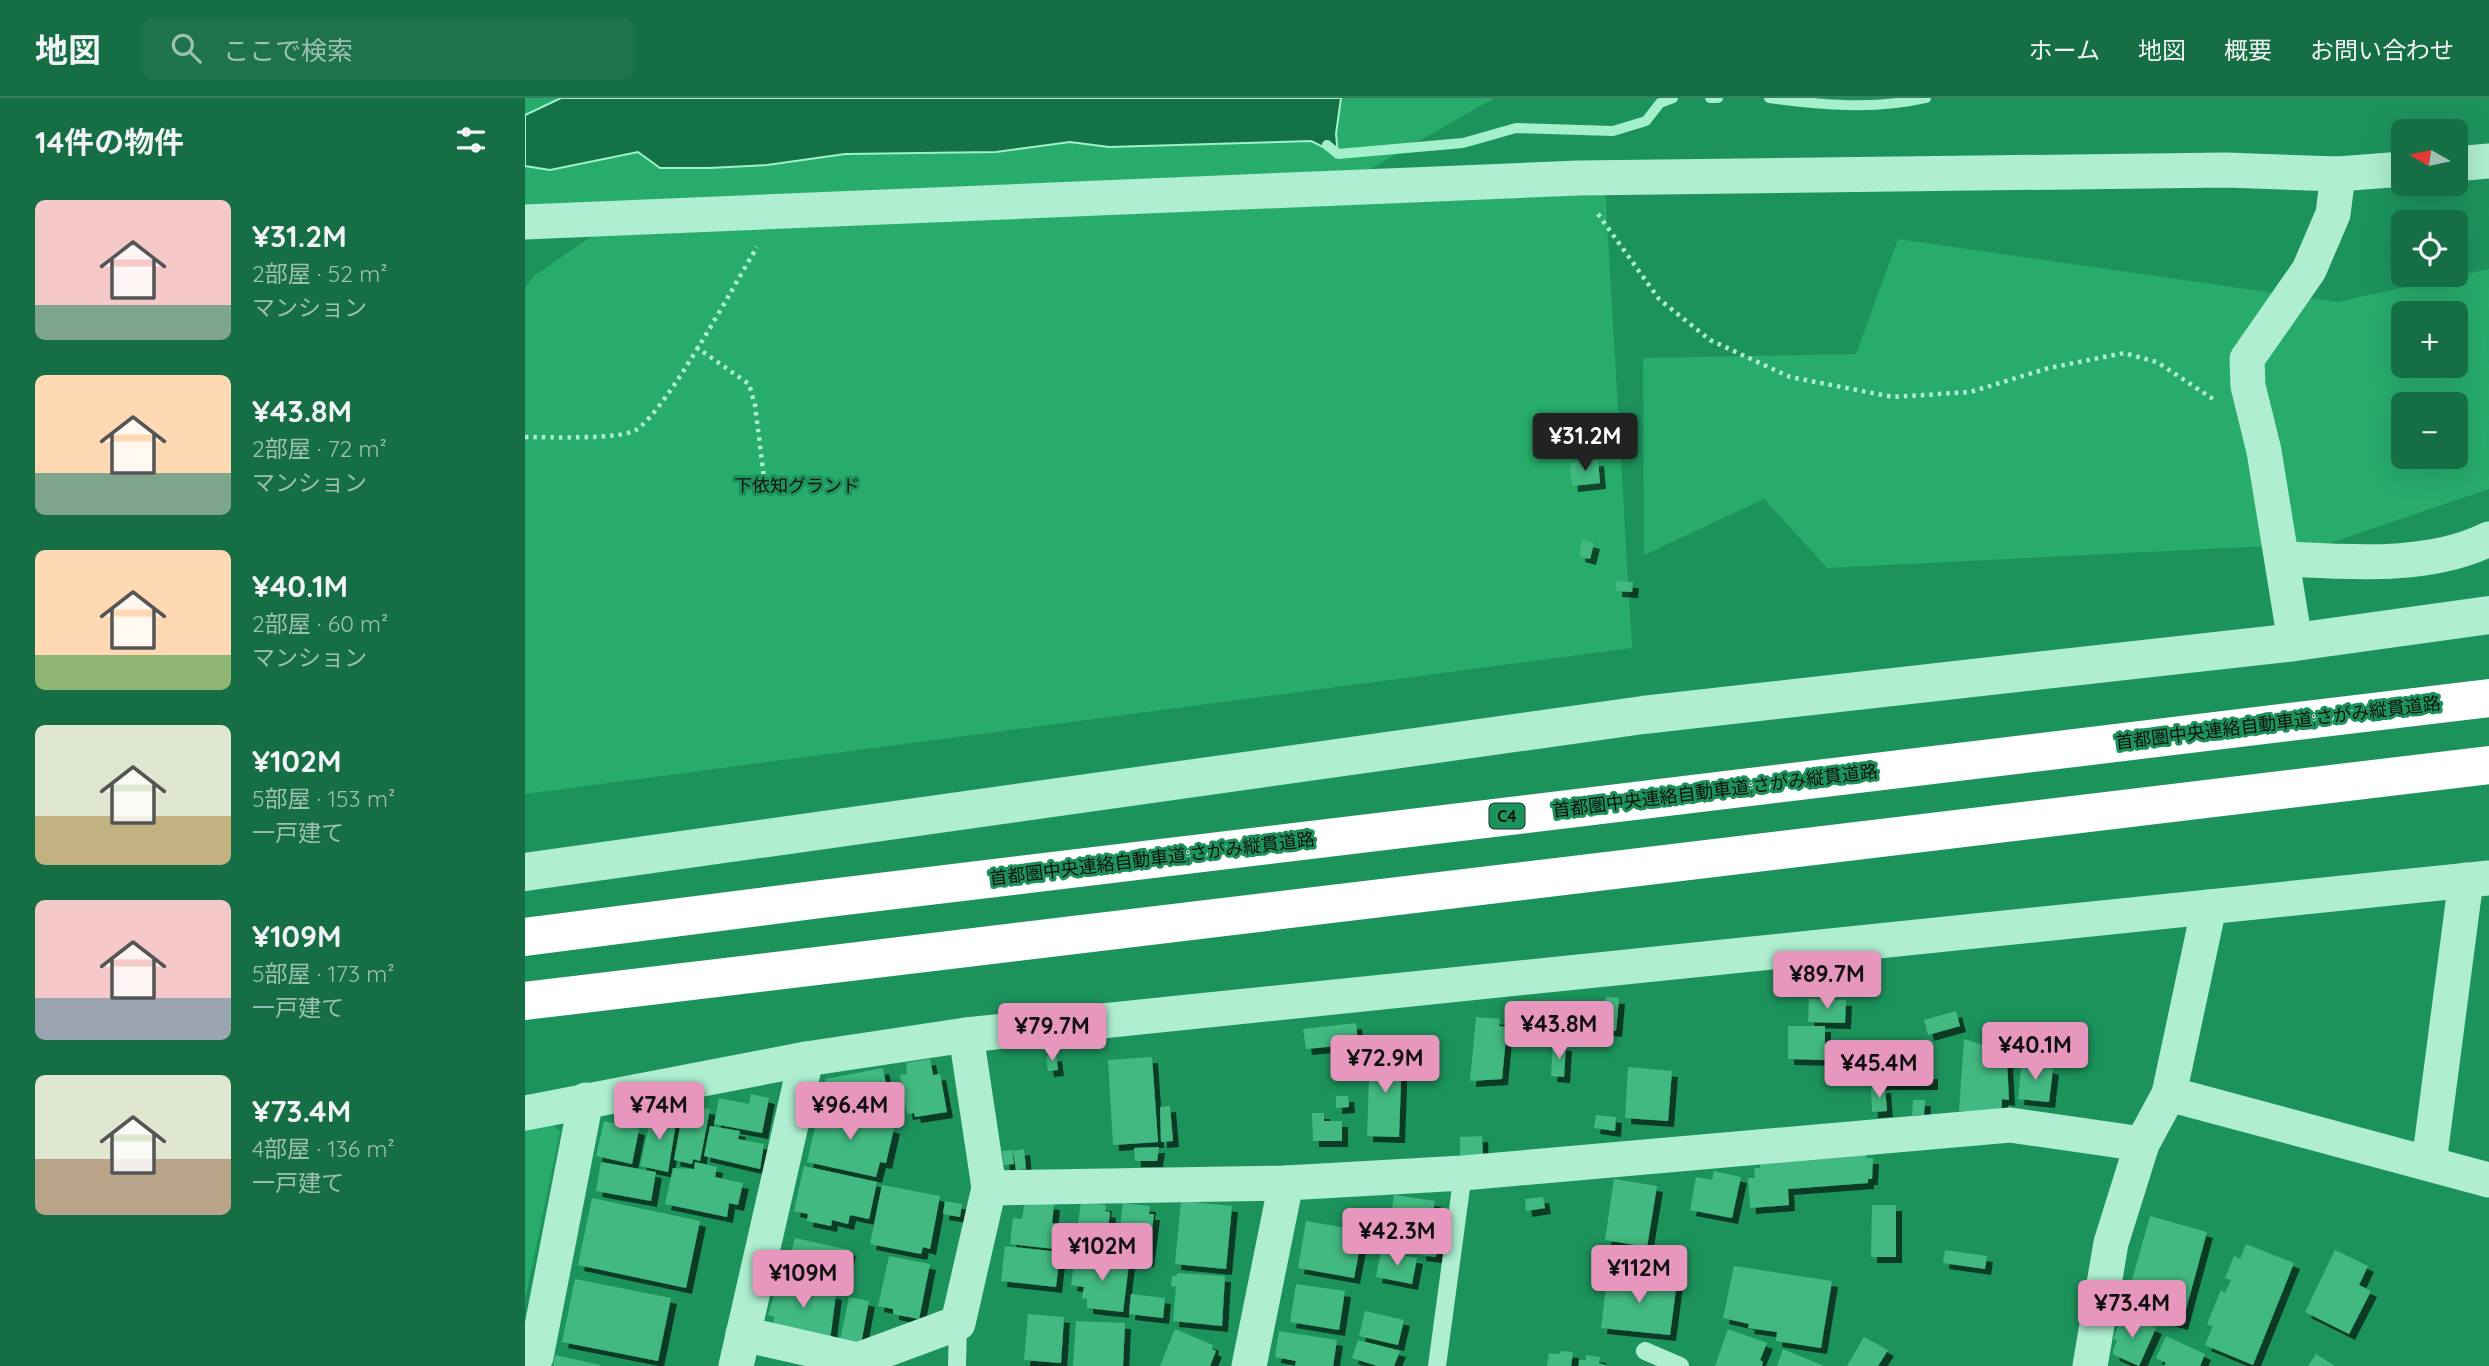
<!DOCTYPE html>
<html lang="ja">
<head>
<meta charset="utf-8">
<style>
	:root { --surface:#166e45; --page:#1f734c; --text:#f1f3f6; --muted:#9ec0b3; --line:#35815e; --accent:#e797bd }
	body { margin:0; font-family:Quicksand,"Noto Sans JP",sans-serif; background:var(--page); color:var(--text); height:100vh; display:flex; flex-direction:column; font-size:26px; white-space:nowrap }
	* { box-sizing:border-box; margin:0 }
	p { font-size:23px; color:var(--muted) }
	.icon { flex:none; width:38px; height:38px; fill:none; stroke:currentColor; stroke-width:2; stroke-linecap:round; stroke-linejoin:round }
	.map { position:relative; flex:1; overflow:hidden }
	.panel { display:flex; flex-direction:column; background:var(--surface); width:525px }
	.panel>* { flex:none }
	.needle { width:46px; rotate:279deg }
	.controls { position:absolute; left:1866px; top:21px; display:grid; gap:14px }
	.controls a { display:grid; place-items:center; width:77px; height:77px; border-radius:10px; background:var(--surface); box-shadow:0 7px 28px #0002; font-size:35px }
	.price { position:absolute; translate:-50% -60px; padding:0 16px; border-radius:7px; background:var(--accent); color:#111; font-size:23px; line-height:46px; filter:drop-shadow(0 2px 4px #0008) }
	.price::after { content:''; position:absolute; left:50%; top:42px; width:21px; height:16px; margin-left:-10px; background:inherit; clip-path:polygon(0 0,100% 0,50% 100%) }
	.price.current { background:#222; color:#fff }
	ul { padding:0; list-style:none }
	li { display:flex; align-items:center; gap:21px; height:175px; padding:0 35px }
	li span { display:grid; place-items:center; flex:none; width:196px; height:140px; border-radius:10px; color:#555 }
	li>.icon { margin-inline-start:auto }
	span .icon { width:84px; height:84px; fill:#fffc; stroke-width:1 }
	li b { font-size:30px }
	h2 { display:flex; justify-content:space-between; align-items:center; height:84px; padding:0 35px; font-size:30px }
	header { display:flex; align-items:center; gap:42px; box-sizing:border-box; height:98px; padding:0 35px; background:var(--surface); border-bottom:2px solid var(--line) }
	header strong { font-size:33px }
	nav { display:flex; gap:38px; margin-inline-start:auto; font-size:24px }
	.search { width:490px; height:63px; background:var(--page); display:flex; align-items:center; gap:18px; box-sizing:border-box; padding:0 24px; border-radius:10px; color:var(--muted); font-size:26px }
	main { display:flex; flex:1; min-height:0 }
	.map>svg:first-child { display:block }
	.green { fill:#27ac6c; fill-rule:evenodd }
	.water { fill:#147247; stroke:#a3f0ca; stroke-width:2 }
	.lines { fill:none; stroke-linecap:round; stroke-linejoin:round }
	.stream { stroke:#a3f0ca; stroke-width:10 }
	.building { fill:#42b980; filter:url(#shadow) }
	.path { stroke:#afeed0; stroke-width:4.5; stroke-dasharray:3.5 5; stroke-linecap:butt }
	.service { stroke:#afeed0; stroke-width:18 }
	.minor { stroke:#afeed0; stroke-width:35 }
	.tertiary { stroke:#afeed0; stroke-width:38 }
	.motorway { stroke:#fff; stroke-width:38 }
	.labels { text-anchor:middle; stroke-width:6; stroke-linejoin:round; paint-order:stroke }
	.shield { fill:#1d935c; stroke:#153828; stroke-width:2 }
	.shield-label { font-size:16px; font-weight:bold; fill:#111 }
	.park-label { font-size:18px; fill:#111; stroke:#1d935c }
	.street-label { font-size:18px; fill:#111; stroke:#1d935c }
</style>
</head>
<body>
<header>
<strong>地図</strong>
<div class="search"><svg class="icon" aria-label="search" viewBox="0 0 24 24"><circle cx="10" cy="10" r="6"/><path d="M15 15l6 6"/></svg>ここで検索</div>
<nav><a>ホーム</a><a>地図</a><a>概要</a><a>お問い合わせ</a></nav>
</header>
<main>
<section class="panel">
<h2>14件の物件<svg class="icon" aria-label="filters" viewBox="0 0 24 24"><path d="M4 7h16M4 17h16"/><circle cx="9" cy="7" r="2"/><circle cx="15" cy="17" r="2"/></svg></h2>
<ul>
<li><span style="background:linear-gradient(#f6c9c9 75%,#7fa58c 0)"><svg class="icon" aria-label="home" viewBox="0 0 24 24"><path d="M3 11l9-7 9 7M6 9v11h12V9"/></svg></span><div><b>¥31.2M</b><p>2部屋 · 52 m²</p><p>マンション</p></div></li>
<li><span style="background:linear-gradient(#ffd9b3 70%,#7fa58c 0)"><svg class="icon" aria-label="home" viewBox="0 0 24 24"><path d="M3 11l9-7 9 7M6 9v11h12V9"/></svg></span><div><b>¥43.8M</b><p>2部屋 · 72 m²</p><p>マンション</p></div></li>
<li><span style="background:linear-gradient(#ffd9b3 75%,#8fb573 0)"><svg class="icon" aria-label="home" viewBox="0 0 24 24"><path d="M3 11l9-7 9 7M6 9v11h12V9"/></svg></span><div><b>¥40.1M</b><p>2部屋 · 60 m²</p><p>マンション</p></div></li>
<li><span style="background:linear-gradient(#dfe7d0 65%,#c2b280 0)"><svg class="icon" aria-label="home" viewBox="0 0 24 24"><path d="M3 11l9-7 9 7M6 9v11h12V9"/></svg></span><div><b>¥102M</b><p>5部屋 · 153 m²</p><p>一戸建て</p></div></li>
<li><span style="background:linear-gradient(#f6c9c9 70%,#9aa5b1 0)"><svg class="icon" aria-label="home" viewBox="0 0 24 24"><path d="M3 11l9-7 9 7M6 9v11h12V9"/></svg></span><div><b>¥109M</b><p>5部屋 · 173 m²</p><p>一戸建て</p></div></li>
<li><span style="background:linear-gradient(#dfe7d0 60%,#b9a48a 0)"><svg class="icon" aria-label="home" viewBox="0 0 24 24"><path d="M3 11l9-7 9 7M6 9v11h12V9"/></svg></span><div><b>¥73.4M</b><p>4部屋 · 136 m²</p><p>一戸建て</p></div></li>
</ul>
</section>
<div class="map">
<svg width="1964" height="1268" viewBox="0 0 1964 1268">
	<defs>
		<filter id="shadow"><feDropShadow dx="6" dy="6" stdDeviation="0" flood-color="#0009"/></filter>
	</defs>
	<rect width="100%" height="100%" fill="#1d935c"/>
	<!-- green -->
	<g class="green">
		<path d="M0 0H969L821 85 1079 71 1107 550 0 696V190L9 178 80 129 0 122Z"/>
		<path d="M1373 141 1812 204 1964 171V391L1805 445 1302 470 1239 401 1119 457 1118 260 1331 256ZM1878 215H1930V268H1878ZM1878 306H1930V359H1878Z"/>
		<path d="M28 1027 35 1034 0 1202V1032Z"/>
	</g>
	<!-- water -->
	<path class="water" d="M36 0H816L811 36 813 56 786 43 584 49 545 44 471 54 320 56 242 67 184 70H135L113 54 25 72 0 68V17Z"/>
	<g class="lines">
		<!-- stream -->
		<g class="stream">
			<path d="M1185 0H1193"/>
			<path d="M1244 0C1295 7 1350 12 1401 0"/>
			<path d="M802 47 813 56 938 45 991 30 1088 33 1121 23 1135 5 1148 0"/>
		</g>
	</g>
	<!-- building -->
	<g class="building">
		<path d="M1073 362 1075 385 1047 388 1045 365Z"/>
		<path d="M1057 442 1069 445 1065 461 1054 458Z"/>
		<path d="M1091 483 1108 484 1107 494 1091 493Z"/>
		<path d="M1081 899 1094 900 1091 933 1079 932Z"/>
		<path d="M1284 901 1321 902 1320 925 1283 924Z"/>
		<path d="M1431 913 1435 928 1403 937 1399 922Z"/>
		<path d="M951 919 975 921 974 928 982 929 977 981 945 983Z"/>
		<path d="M831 925 833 946 781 951 778 931Z"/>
		<path d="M1263 928H1300V962L1263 961Z"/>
		<path d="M1439 941 1464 949 1462 962 1482 963 1484 1002 1477 1001 1476 1016 1434 1013Z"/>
		<rect x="887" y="942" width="17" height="20"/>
		<path d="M1028 946 1041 947 1039 979 1026 978Z"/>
		<path d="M845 955 877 956 874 1039 842 1038Z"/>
		<path d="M531 957 533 972 523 973 521 959Z"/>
		<path d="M627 959 633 1044 588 1047 583 962Z"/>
		<path d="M405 961 408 977 415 976 422 1014 390 1019 389 1015 382 1016 375 977 382 976 381 965Z"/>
		<path d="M1497 961 1528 971 1524 1004 1493 1001Z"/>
		<path d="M1103 969 1147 973 1143 1023 1100 1020Z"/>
		<path d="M358 970 365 1006 340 1010 339 1004 326 1007 305 1002 300 981Z"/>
		<path d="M1352 975H1407V986H1353Z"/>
		<path d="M1360 989 1362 1013 1347 1014 1346 990Z"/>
		<path d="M226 996 244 1000 237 1035 189 1026 194 1000 224 1006Z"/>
		<path d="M811 998H823L824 1009 811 1010Z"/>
		<path d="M1388 1002H1400L1399 1017H1387Z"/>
		<path d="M159 1007 185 1011 175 1063 168 1061 167 1066 149 1062Z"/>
		<path d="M295 1008 363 1023 362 1028 369 1030 361 1065 355 1064 351 1079 282 1064Z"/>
		<path d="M645 1008 648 1043 636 1044 635 1009Z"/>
		<path d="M127 1014 152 1019 143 1074 115 1068Z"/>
		<path d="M787 1015H799V1023H817V1043H788Z"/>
		<path d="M1071 1017 1091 1019 1090 1033 1069 1030Z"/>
		<path d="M79 1023 114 1031 107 1066 71 1058Z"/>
		<path d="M185 1028 215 1033 213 1041 239 1046 235 1071 179 1058Z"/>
		<path d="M957 1038 958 1059 935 1060V1039Z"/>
		<path d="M634 1049 632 1063H610L609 1050Z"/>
		<path d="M499 1051 501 1071 491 1072 488 1053Z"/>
		<path d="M487 1052 489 1066 479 1067 477 1053Z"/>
		<path d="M1341 1055V1060H1348L1347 1081H1343V1085L1263 1091 1264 1107 1225 1110 1223 1080H1230L1229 1070H1235V1063Z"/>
		<path d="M76 1064 131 1074 126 1103 71 1093Z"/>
		<path d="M170 1064 192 1069 190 1079 218 1085 213 1107 204 1105 202 1119 140 1106 148 1070 169 1071Z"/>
		<path d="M279 1068 352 1084 344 1121 325 1117 323 1126 307 1122 306 1128 282 1123 283 1116 269 1113Z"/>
		<path d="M1189 1073 1216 1079 1207 1120 1165 1112 1171 1079 1187 1082Z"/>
		<path d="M1089 1081 1132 1088 1122 1149 1080 1142Z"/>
		<path d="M357 1087 415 1098 405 1151 398 1149 396 1156 345 1146Z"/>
		<path d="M869 1097 910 1103 905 1135 914 1136 911 1159 895 1157 896 1151 862 1145Z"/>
		<path d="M1018 1099 1020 1110 1001 1113 1000 1101Z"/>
		<path d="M67 1100 175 1123 161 1190 53 1167Z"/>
		<path d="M500 1102 529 1106 527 1125 532 1126 530 1151 485 1146 488 1120 497 1121Z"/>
		<path d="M420 1103 437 1106 435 1119 418 1116Z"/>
		<path d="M656 1103 707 1108 701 1171 650 1166Z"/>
		<path d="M556 1104 581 1107 580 1113 585 1114 580 1158 549 1154Z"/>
		<path d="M598 1105 625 1108 624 1116H629L623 1163 591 1159Z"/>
		<path d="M1347 1107H1371V1159H1346Z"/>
		<path d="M1625 1118 1682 1134 1657 1226 1599 1210Z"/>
		<path d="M781 1123 838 1133 829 1180 773 1170Z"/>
		<path d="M270 1140 325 1152 316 1192 260 1179Z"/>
		<path d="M1721 1146 1769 1165 1728 1267 1680 1247 1688 1228 1682 1226 1696 1192 1700 1195 1706 1182 1700 1180 1709 1158 1715 1161Z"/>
		<path d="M480 1148 535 1154 531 1189 476 1183Z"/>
		<path d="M1420 1152 1462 1158 1460 1171 1418 1165Z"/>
		<path d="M1810 1152 1843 1168 1834 1187 1846 1193 1824 1236 1780 1214Z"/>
		<path d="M856 1153 892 1160 887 1186 851 1179Z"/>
		<path d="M364 1158 405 1166 394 1221 368 1216V1211L353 1208Z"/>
		<path d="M550 1159 604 1165 598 1214 562 1210V1201L557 1200 559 1189 546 1187Z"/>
		<path d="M1209 1168 1307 1183 1296 1250 1251 1243 1252 1234 1223 1230 1224 1226 1198 1220Z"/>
		<path d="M652 1175 700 1178 697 1228 648 1223 651 1189 646 1188 647 1178H652Z"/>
		<path d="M1088 1178 1114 1181 1113 1185 1122 1186 1123 1179 1152 1183 1145 1237 1076 1230 1082 1181 1088 1182Z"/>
		<path d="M50 1181 146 1200 133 1263 37 1244Z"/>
		<path d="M254 1182 311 1196 305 1242 247 1229 249 1219 243 1217Z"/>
		<path d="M771 1186 820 1193 814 1232 765 1224Z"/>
		<path d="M606 1196 640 1200 638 1220 604 1216Z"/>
		<path d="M324 1199 344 1203 336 1246 315 1242Z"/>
		<path d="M840 1213 879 1222 873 1247 834 1238Z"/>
		<path d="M503 1216 539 1219 536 1265 499 1262Z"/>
		<path d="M1598 1216 1631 1230 1614 1268 1589 1257 1588 1253 1592 1242 1588 1241Z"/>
		<path d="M551 1223 600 1225 598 1268H548Z"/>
		<path d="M650 1231 688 1247 687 1251 691 1253 685 1268H635Z"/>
		<path d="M1203 1231 1242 1245 1235 1262 1238 1264 1237 1268H1190Z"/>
		<path d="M754 1233 812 1242 808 1268H770L771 1263 750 1259Z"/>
		<path d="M1641 1238 1680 1256 1675 1268H1639L1641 1265 1631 1260Z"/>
		<path d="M1339 1239 1363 1252 1353 1268H1322Z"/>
		<path d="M833 1242 875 1253 869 1268H852L827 1260Z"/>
		<path d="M1258 1251 1299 1268H1252Z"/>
		<path d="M1036 1253 1048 1254 1046 1268H1022L1024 1255 1035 1256Z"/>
		<path d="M1791 1256 1810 1268H1783Z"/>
		<path d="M30 1257 75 1267V1268H28Z"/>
		<path d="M1061 1257 1075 1259 1074 1265 1083 1268H1054V1262H1061Z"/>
	</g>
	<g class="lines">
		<!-- path -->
		<g class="path">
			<path d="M1073 116 1134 201 1185 242 1265 279 1368 299 1445 294 1524 270 1599 255 1632 264 1688 301"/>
			<path d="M171 249 224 286 230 307 239 380"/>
			<path d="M0 339C23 339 95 342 111 332 142 312 209 187 232 149"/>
		</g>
		<!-- service -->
		<g class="service">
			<path d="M1120 1253 1155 1268"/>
			<path d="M432 1268 433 1225"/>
			<path d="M912 1268 938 1075"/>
		</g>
		<!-- minor -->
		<g class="minor">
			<path d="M1930 66 1964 63"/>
			<path d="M0 124 1053 80 1701 72 1813 76 1878 71"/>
			<path d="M1759 461C1825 464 1903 471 1964 441"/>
			<path d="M1770 544 1739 353 1723 288 1722 261 1784 172 1808 116 1813 76"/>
			<path d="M1684 809 1644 996 1964 1082"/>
			<path d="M0 1015 281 961 441 937 1964 780"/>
			<path d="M1904 1065 1941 782"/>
			<path d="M464 1090 761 1085 938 1075 1485 1027 1617 1046"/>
			<path d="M218 1236 333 1262 433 1225 464 1090 441 937"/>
			<path d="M0 1266 11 1259 61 1002"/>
			<path d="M211 1268 281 961"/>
			<path d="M724 1268 761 1085"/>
			<path d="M1565 1268 1586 1145 1617 1046 1644 996"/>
		</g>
		<!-- tertiary -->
		<path class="tertiary" d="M0 774 1118 617 1770 544 1964 517"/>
		<!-- motorway -->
		<g class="motorway">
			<path d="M0 839 296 801 1964 600"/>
			<path d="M0 903 1964 667"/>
		</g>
	</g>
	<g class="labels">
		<!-- shield labels -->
		<rect class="shield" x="964.5" y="705.5" width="35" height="25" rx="5"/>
		<g class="shield-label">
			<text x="982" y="724">C4</text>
		</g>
		<!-- park labels -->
		<g class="park-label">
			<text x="272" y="394">下依知グランド</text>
		</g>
		<!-- street labels -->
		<g class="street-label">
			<text transform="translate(1753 625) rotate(-7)" y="6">首都圏中央連絡自動車道;さがみ縦貫道路</text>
			<text transform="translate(1190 693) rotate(-7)" y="6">首都圏中央連絡自動車道;さがみ縦貫道路</text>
			<text transform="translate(627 761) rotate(-7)" y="6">首都圏中央連絡自動車道;さがみ縦貫道路</text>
		</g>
	</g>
</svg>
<div class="controls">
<a><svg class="needle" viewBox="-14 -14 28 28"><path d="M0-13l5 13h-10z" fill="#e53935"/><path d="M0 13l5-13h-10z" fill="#9ec0b3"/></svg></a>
<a><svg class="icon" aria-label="locate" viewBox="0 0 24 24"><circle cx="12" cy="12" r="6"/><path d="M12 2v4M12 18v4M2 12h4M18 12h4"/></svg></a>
<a>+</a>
<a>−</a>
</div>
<b class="price current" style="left:1060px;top:375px">¥31.2M</b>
<b class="price" style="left:1302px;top:913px">¥89.7M</b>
<b class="price" style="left:1034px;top:963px">¥43.8M</b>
<b class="price" style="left:527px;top:965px">¥79.7M</b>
<b class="price" style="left:1510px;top:984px">¥40.1M</b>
<b class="price" style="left:860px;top:997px">¥72.9M</b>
<b class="price" style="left:1354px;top:1002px">¥45.4M</b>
<b class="price" style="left:134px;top:1044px">¥74M</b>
<b class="price" style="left:325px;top:1044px">¥96.4M</b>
<b class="price" style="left:872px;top:1170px">¥42.3M</b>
<b class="price" style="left:577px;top:1185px">¥102M</b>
<b class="price" style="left:1114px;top:1207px">¥112M</b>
<b class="price" style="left:278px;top:1212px">¥109M</b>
<b class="price" style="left:1607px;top:1242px">¥73.4M</b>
</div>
</main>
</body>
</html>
